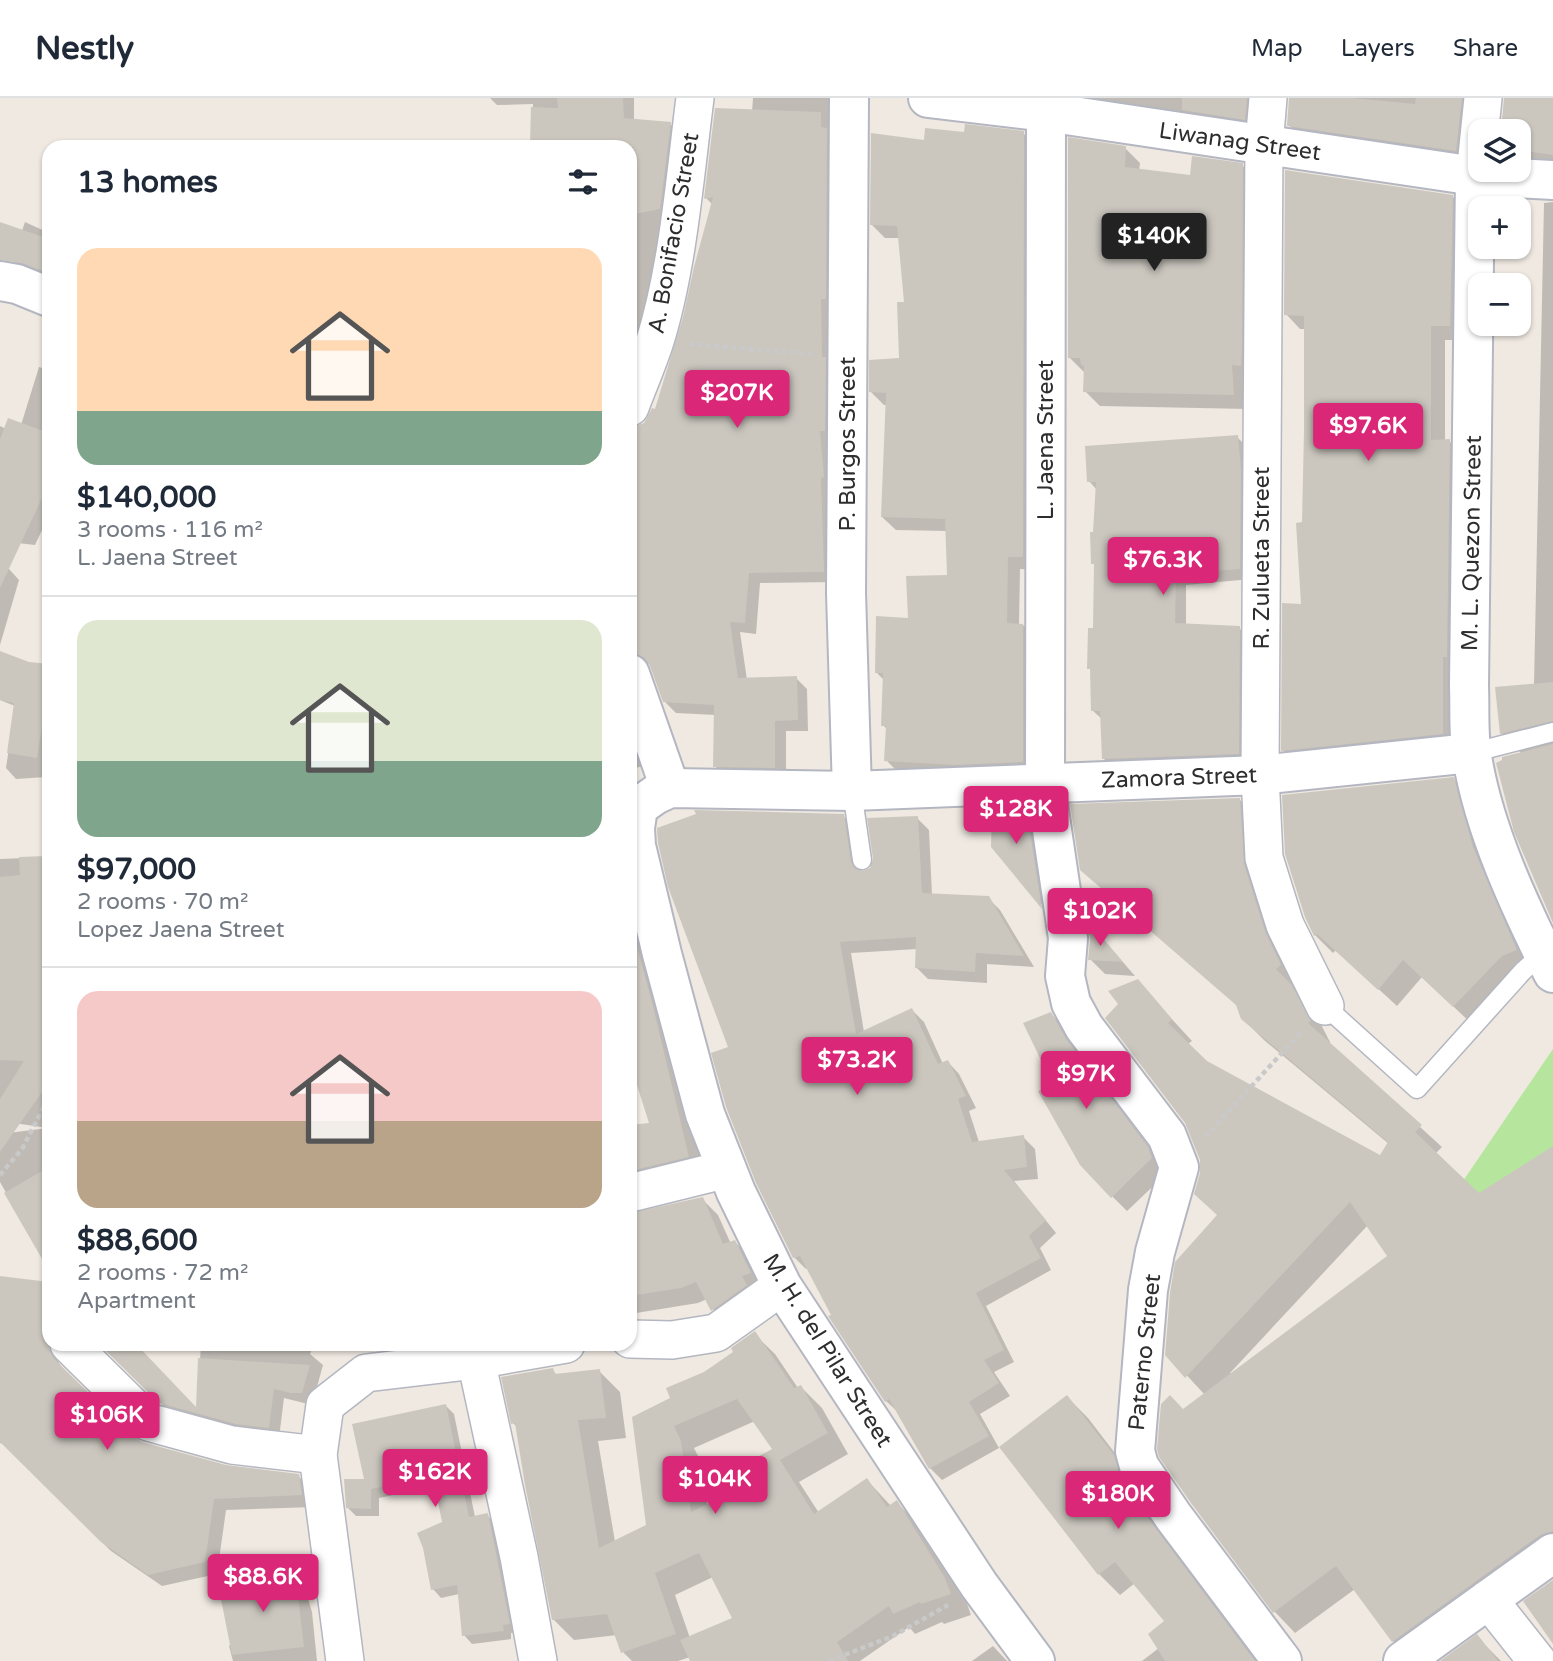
<!DOCTYPE html>
<html lang="en">
<head>
<meta charset="utf-8">
<style>
	:root { --surface:#fff; --page:#f2f2f3; --text:#1f2937; --muted:#747a83; --line:#e0e1e3; --accent:#db2777 }
	body { margin:0; font-family:"Varela Round",sans-serif; background:var(--page); color:var(--text); height:100vh; display:flex; flex-direction:column; font-size:26px; white-space:nowrap }
	* { box-sizing:border-box; margin:0 }
	p { font-size:23px; color:var(--muted) }
	.icon { flex:none; width:38px; height:38px; fill:none; stroke:currentColor; stroke-width:2; stroke-linecap:round; stroke-linejoin:round }
	.map { position:relative; flex:1; overflow:hidden }
	.details { position:absolute; left:42px; top:42px; width:595px; height:1211px; display:flex; flex-direction:column; background:var(--surface); border-radius:21px; box-shadow:0 2px 5px #0004 }
	.details>* { flex:none }
	.controls { position:absolute; left:1468px; top:21px; display:grid; gap:14px }
	.controls a { display:grid; place-items:center; width:63px; height:63px; border-radius:14px; background:var(--surface); box-shadow:0 2px 5px #0004; font-size:35px }
	.price { position:absolute; translate:-50% -60px; padding:0 16px; border-radius:7px; background:var(--accent); color:#fff; font-size:23px; line-height:46px; filter:drop-shadow(0 2px 4px #0008) }
	.price::after { content:''; position:absolute; left:50%; top:42px; width:21px; height:16px; margin-left:-10px; background:inherit; clip-path:polygon(0 0,100% 0,50% 100%) }
	.price.active { background:#222; color:#fff }
	ul { padding:0; list-style:none }
	li { display:grid; align-content:center; gap:14px; height:371px; padding:0 35px }
	li+li { border-top:2px solid var(--line) }
	li span { display:grid; place-items:center; height:217px; border-radius:21px; color:#555 }
	li>.icon { margin-inline-start:auto }
	span .icon { width:126px; height:126px; fill:#fffc; stroke-width:1 }
	li b { font-size:30px }
	h2 { display:flex; justify-content:space-between; align-items:center; height:84px; padding:0 35px; font-size:30px }
	header { display:flex; align-items:center; gap:42px; box-sizing:border-box; height:98px; padding:0 35px; background:var(--surface); border-bottom:2px solid var(--line) }
	header strong { font-size:33px }
	nav { display:flex; gap:38px; margin-inline-start:auto; font-size:24px }
	.map>svg:first-child { display:block }
	.green { fill:#b6e59e }
	.shadow { fill:#0003; fill-rule:evenodd }
	.building { fill:#cbc7bf; fill-rule:evenodd }
	.lines { fill:none; stroke-linecap:round; stroke-linejoin:round }
	.service-casing { stroke:#b4b7c1; stroke-width:21 }
	.minor-casing { stroke:#b4b7c1; stroke-width:40 }
	.tertiary-casing { stroke:#b4b7c1; stroke-width:42 }
	.path { stroke:#c9c9c9; stroke-width:4.5; stroke-dasharray:5 3.5; stroke-linecap:butt }
	.service { stroke:#fff; stroke-width:18 }
	.minor { stroke:#fff; stroke-width:37 }
	.tertiary { stroke:#fff; stroke-width:38 }
	.labels { text-anchor:middle; stroke-width:7; stroke-linejoin:round; paint-order:stroke }
	.street-label { font-size:23px; fill:#2e2e2e; stroke:#fff }
</style>
</head>
<body>
<header>
<strong>Nestly</strong>
<nav><a>Map</a><a>Layers</a><a>Share</a></nav>
</header>
<div class="map">
<svg width="1553" height="1563" viewBox="0 0 1553 1563">
	<rect width="100%" height="100%" fill="#efe9e1"/>
	<!-- green -->
	<path class="green" d="M1553 951V1233L1463 1083Z"/>
	<!-- shadow -->
	<g class="shadow">
		<path d="M490 0H634V23L670 26 681 37 630 290V49H531L533 6 497 7Z"/>
		<path d="M753 0H839L835 484 760 485 756 536 740 534 747 582 796 580 807 591 808 633H786V680L726 679 715 668 716 617 676 615 665 604 652 567 646 565 630 569V331L645 326 656 313 685 221 713 107 706 100 752 14Z"/>
		<path d="M982 0H1286L1279 1 1265 41Z"/>
		<path d="M1290 0H1500L1476 73 1309 48 1289 27Z"/>
		<path d="M1505 0H1553V74L1519 67V33H1502Z"/>
		<path d="M1023 35 1036 48V472L1020 471 1019 527H1023L1036 540V677L899 675 886 662 888 632 883 627 884 582 877 575 909 522 949 479 947 433 896 432 882 419 887 307H884L871 294 900 262 906 206 900 140H885L872 127 926 44 966 36Z"/>
		<path d="M1125 50 1140 65 1139 73 1192 79 1242 67 1257 82 1248 311 1100 308 1085 293 1084 274 1069 259Z"/>
		<path d="M1452 98 1467 113 1464 242H1445V343H1449L1464 357 1457 650 1297 667 1283 652 1303 508 1306 231H1300L1286 216Z"/>
		<path d="M1553 104V821L1522 656 1501 635 1534 587 1544 105Z"/>
		<path d="M25 124 49 135V180L22 172 12 162Z"/>
		<path d="M39 269 49 272V417L35 447 0 443V328L6 331 21 327Z"/>
		<path d="M1237 339 1248 350 1251 481 1186 487V527L1239 530 1250 541V666L1115 672 1104 661 1103 622 1092 612 1096 468 1093 465 1097 392 1089 383Z"/>
		<path d="M0 469 9 471 19 482 0 547Z"/>
		<path d="M0 555 49 573V659L46 679 16 681 6 670 15 608 0 602Z"/>
		<path d="M630 624 645 667 630 672Z"/>
		<path d="M1453 681 1471 699 1534 870 1472 926 1422 879 1397 908 1336 852 1333 855 1315 837 1306 819Z"/>
		<path d="M1239 701 1260 722 1301 888 1296 893 1312 909 1330 944 1329 946 1442 1049 1435 1056 1479 1097 1553 1050V1464L1413 1563 1393 1543 1355 1491 1295 1535 1275 1514 1184 1313 1205 1297 1167 1256 1219 1118 1202 1075 1201 1062 1137 883 1192 943 1188 946 1206 965 1380 1059 1389 1046 1264 942 1242 920 1244 911 1100 787V789L1082 771ZM1368 1127 1389 1158 1232 1277 1230 1275Z"/>
		<path d="M1026 710 1041 725 1055 822 993 748Z"/>
		<path d="M843 718 855 730 862 776 871 772 917 720 929 732 932 797 988 800 1000 812 1034 869 987 866V885L928 881 916 869 917 851 851 855 864 934 912 912 924 924 943 966 948 964 959 976 976 1010 969 1013 979 1044 1023 1039 1035 1051 1038 1081 1014 1083 1056 1135 1040 1150 1051 1172 986 1208 1014 1264 994 1274 1010 1298 980 1316 999 1350 942 1382 930 1370 898 1314 886 1303 833 1217 808 1170 806 1171 794 1159 730 950Z"/>
		<path d="M49 759V1170L0 1084V1036L48 1030 0 1023V761Z"/>
		<path d="M633 834 649 850 704 1075 630 1098V1037L652 1032 630 959V836Z"/>
		<path d="M1092 841H1103L1135 878 1105 876 1090 861Z"/>
		<path d="M1051 916 1066 931 1081 959 1162 1066 1166 1076 1127 1113 1112 1098 1055 988Z"/>
		<path d="M702 1101 718 1117 731 1146 735 1144 751 1160 766 1191 729 1227 713 1211 707 1201 698 1205 630 1216V1117Z"/>
		<path d="M0 1180 66 1275 132 1340 141 1346 226 1369 298 1378 311 1390 314 1409 226 1412 217 1476 162 1488 111 1453 39 1382 60 1362 0 1345Z"/>
		<path d="M754 1236 775 1256 798 1290 801 1289 822 1310 848 1356 799 1384 819 1415 867 1382 891 1408 897 1405 918 1426 966 1503 971 1517 944 1526 942 1524 915 1536 909 1529 860 1563H692L690 1559 678 1563H632L623 1554 617 1537 574 1542 553 1521 518 1330 513 1325 552 1272 558 1278 599 1273 620 1294 626 1340 598 1343 615 1444 648 1428 672 1301 735 1254ZM755 1323 775 1352 757 1383 707 1408 702 1366 694 1350ZM713 1479 735 1521 690 1540 675 1497Z"/>
		<path d="M101 1246H134L197 1313 201 1246H314L310 1256 323 1267 312 1307 284 1300 279 1340 171 1315Z"/>
		<path d="M1067 1299 1088 1320 1134 1380 1141 1403 1176 1454 1258 1563H1142L1159 1550 1167 1524 1135 1485 1120 1497 1099 1476Z"/>
		<path d="M445 1307 454 1316 475 1419 487 1417 496 1426 517 1534 511 1535V1541L472 1546 464 1537 459 1496 441 1500 433 1491 444 1425 437 1388 379 1400V1418H356L348 1410 366 1383Z"/>
		<path d="M290 1473 304 1487 312 1514 317 1563H233L229 1548Z"/>
		<path d="M1477 1539 1501 1563H1443Z"/>
		<path d="M993 1548 1007 1563H972Z"/>
	</g>
	<!-- building -->
	<g class="building">
		<path d="M557 0H623L624 20 671 24 660 111 630 117 633 49H557V47L530 46 531 9 558 10Z"/>
		<path d="M1182 0H1247L1245 22 1182 12Z"/>
		<path d="M1289 0H1352L1415 6 1416 0H1462L1456 53 1287 28Z"/>
		<path d="M1504 0H1553V57L1519 52V33H1501Z"/>
		<path d="M715 10 821 14V29L827 30 826 201H821L822 259H826L825 333H820L824 379 821 380 824 474 749 475 745 525 730 524 738 580 797 578 798 622 775 623V670L713 669 714 607 663 604 650 568 644 559 630 555V400L636 328 644 325 652 310 655 311 683 219 694 169 713 99 704 101Z"/>
		<path d="M965 26 1024 33 1023 459H1008L1007 525 1023 526V664L954 667 884 663 886 628H881L883 575H875L876 518 908 520 906 478 947 477 945 421 881 419 886 295 869 294V262L899 260 897 204H904L897 128 870 127 871 35 924 42 925 30 964 34Z"/>
		<path d="M1068 39 1126 48 1125 69 1190 77 1192 58 1243 65 1242 252 1241 268 1232 267 1234 297 1083 294 1084 268 1081 267 1080 260H1068Z"/>
		<path d="M1285 72 1453 97 1450 228H1431V342L1450 341V343L1447 559H1443V636L1281 653 1282 505 1301 506 1296 425 1302 424 1304 333V218L1284 217Z"/>
		<path d="M0 124 49 141V175L21 165 0 162Z"/>
		<path d="M8 320 49 335V385L0 490V341Z"/>
		<path d="M1238 337 1241 371 1240 471 1176 476 1175 525 1240 528 1239 656 1102 661 1100 613H1091L1090 571H1087L1088 530H1093L1094 466H1091L1090 434H1093L1096 384H1087L1085 348Z"/>
		<path d="M0 553 29 564 49 566V612L45 611 37 660 7 655 14 605 0 602Z"/>
		<path d="M1553 584V623L1500 636 1495 589Z"/>
		<path d="M1553 646V825L1514 734 1496 665 1502 662V659Z"/>
		<path d="M1454 679 1473 749 1517 852 1502 858 1453 909 1403 862 1378 892 1317 836 1314 838 1305 819 1285 756 1282 697Z"/>
		<path d="M1240 700 1244 766 1265 833 1281 867 1276 871 1291 886 1311 922 1308 925 1422 1027 1415 1034 1479 1095 1553 1048V1433L1540 1437 1392 1544 1336 1468 1273 1515 1191 1405 1159 1359 1157 1351 1161 1306 1170 1297 1183 1311 1387 1158 1350 1104 1185 1280 1165 1257 1170 1195 1175 1164 1217 1117 1194 1096 1200 1075V1062L1185 1025 1105 920 1118 906 1108 893 1138 881 1172 921 1168 925 1207 963 1380 1057 1388 1044 1241 921 1236 907 1080 772 1070 706Z"/>
		<path d="M1026 708 1042 811 991 749 992 709Z"/>
		<path d="M694 712 844 716 851 764 854 770 863 773 870 770 873 761 867 720 918 718 922 795 989 798 1024 858 976 855 975 874 915 870 916 839 840 844 856 936 912 910 938 966 948 962 966 998 958 1001 972 1044 1024 1037 1027 1069 1004 1072 1046 1122 1029 1138 1041 1160 976 1195 1004 1252 984 1262 999 1285 969 1304 989 1338 929 1371 889 1301 885 1304 828 1218 831 1217 800 1158 793 1160 756 1085 726 1009 711 955 728 949 668 789 658 745 657 730 696 716Z"/>
		<path d="M47 758 49 984 0 1054V1001L24 963 0 962V779L20 777 19 759Z"/>
		<path d="M1088 823 1123 864 1088 862 1090 841Z"/>
		<path d="M630 825 651 900 689 1059 630 1073V1027L649 1025 630 965Z"/>
		<path d="M1051 914 1067 942 1148 1049 1152 1060 1111 1100 1080 1067 1038 993 1053 987 1023 925Z"/>
		<path d="M49 1069V1173L4 1095Z"/>
		<path d="M703 1099 723 1146 735 1142 751 1175 742 1178 747 1187 711 1213 696 1184 681 1190 630 1198V1115Z"/>
		<path d="M0 1178 49 1184V1252L54 1261 134 1339 142 1344 226 1367 299 1376 302 1397 214 1401 205 1464 148 1477 101 1444 0 1344Z"/>
		<path d="M755 1233 794 1290 801 1287 828 1335 780 1362 814 1416 867 1380 887 1409 897 1402 945 1480 951 1496 921 1506 920 1504 893 1516 889 1508 837 1544 848 1563H690L680 1542 732 1520 699 1455 655 1475 676 1536 621 1555 607 1516 552 1522 525 1387 515 1325 511 1326 501 1279 553 1270 555 1276 600 1271 606 1320 578 1322 599 1450 646 1427 632 1319 670 1300 666 1290 704 1274 733 1254 731 1250ZM737 1301 772 1351 746 1365 754 1382 691 1414 681 1343 674 1328Z"/>
		<path d="M99 1246H136L196 1309 198 1260 310 1267 302 1295H291L274 1291 269 1330 236 1326 159 1305Z"/>
		<path d="M1067 1297 1114 1357 1121 1380 1156 1431 1255 1563H1165L1148 1536 1164 1523 1115 1464 1098 1477 999 1349Z"/>
		<path d="M446 1306 469 1419 488 1415 510 1526 503 1527 504 1533 462 1538 457 1487 431 1492 423 1450 417 1435 442 1424 433 1379 371 1391V1411L346 1410 344 1381H364L352 1326Z"/>
		<path d="M291 1471 298 1498 304 1549 232 1557 219 1491Z"/>
		<path d="M1553 1482V1546L1523 1503Z"/>
		<path d="M1477 1536 1498 1563H1440Z"/>
	</g>
	<g class="lines">
		<defs>
			<g id="service">
				<path d="M1471 655 1553 634"/>
				<path d="M852 693 862 762"/>
				<path d="M1325 908 1417 991 1523 873 1543 855"/>
			</g>
			<g id="minor">
				<path d="M1268 0 1264 47 1260 677 1264 760 1285 827 1325 908"/>
				<path d="M1475 78 1483 0"/>
				<path d="M630 309C638 287 648 265 655 243 678 169 685 78 695 0"/>
				<path d="M630 1095 727 1071"/>
				<path d="M630 1241 672 1242 716 1235 782 1188"/>
				<path d="M69 1246 148 1324 232 1347 318 1357"/>
				<path d="M476 1262 519 1459 538 1563"/>
				<path d="M1488 1501 1537 1563"/>
				<path d="M345 1563 318 1357 325 1307 366 1275 476 1262 566 1246"/>
			</g>
			<g id="tertiary">
				<path d="M849 0 846 495 852 693"/>
				<path d="M928 0 1046 14 1475 78 1553 82"/>
				<path d="M1046 14 1045 685 1068 840 1065 878 1071 905 1084 929 1167 1038 1179 1069 1155 1154 1148 1192 1135 1353 1139 1368 1173 1418 1282 1563"/>
				<path d="M1475 78 1469 588C1470 611 1468 635 1472 658 1483 730 1520 809 1553 875"/>
				<path d="M0 183 17 186 49 199"/>
				<path d="M630 576 670 690"/>
				<path d="M1035 1563 979 1487 782 1188 736 1094 705 1016 662 856 636 748 635 730 638 709 655 697 670 690 852 693 1260 677 1471 655"/>
				<path d="M1403 1563 1553 1455"/>
			</g>
		</defs>
		<!-- service casing -->
		<use href="#service" class="service-casing"/>
		<!-- minor casing -->
		<use href="#minor" class="minor-casing"/>
		<!-- tertiary casing -->
		<use href="#tertiary" class="tertiary-casing"/>
		<!-- path -->
		<g class="path">
			<path d="M689 246 812 256"/>
			<path d="M1205 1039 1303 932"/>
			<path d="M0 1077 22 1051 49 999"/>
			<path d="M829 1563 893 1538 948 1507"/>
		</g>
		<!-- service -->
		<use href="#service" class="service"/>
		<!-- minor -->
		<use href="#minor" class="minor"/>
		<!-- tertiary -->
		<use href="#tertiary" class="tertiary"/>
	</g>
	<g class="labels">
		<!-- street labels -->
		<g class="street-label">
			<text transform="translate(1240 43) rotate(8)" y="8">Liwanag Street</text>
			<text transform="translate(673 135) rotate(-80)" y="8">A. Bonifacio Street</text>
			<text transform="translate(1045 342) rotate(-90)" y="8">L. Jaena Street</text>
			<text transform="translate(847 346) rotate(-90)" y="8">P. Burgos Street</text>
			<text transform="translate(1471 445) rotate(-89)" y="8">M. L. Quezon Street</text>
			<text transform="translate(1261 460) rotate(-90)" y="8">R. Zulueta Street</text>
			<text transform="translate(1179 679) rotate(-2)" y="8">Zamora Street</text>
			<text transform="translate(828 1252) rotate(58)" y="8">M. H. del Pilar Street</text>
			<text transform="translate(1144 1254) rotate(-84)" y="8">Paterno Street</text>
		</g>
	</g>
</svg>
<div class="controls">
<a><svg class="icon" aria-label="layers" viewBox="0 0 24 24"><path d="M12 4l9 5-9 5-9-5zM3 14l9 5 9-5"/></svg></a>
<a>+</a>
<a>−</a>
</div>
<b class="price active" style="left:1154px;top:175px">$140K</b>
<b class="price" style="left:737px;top:332px">$207K</b>
<b class="price" style="left:1368px;top:365px">$97.6K</b>
<b class="price" style="left:1163px;top:499px">$76.3K</b>
<b class="price" style="left:1016px;top:748px">$128K</b>
<b class="price" style="left:1100px;top:850px">$102K</b>
<b class="price" style="left:857px;top:999px">$73.2K</b>
<b class="price" style="left:1086px;top:1013px">$97K</b>
<b class="price" style="left:107px;top:1354px">$106K</b>
<b class="price" style="left:435px;top:1411px">$162K</b>
<b class="price" style="left:715px;top:1418px">$104K</b>
<b class="price" style="left:1118px;top:1433px">$180K</b>
<b class="price" style="left:263px;top:1516px">$88.6K</b>
<section class="details">
<h2>13 homes<svg class="icon" aria-label="filters" viewBox="0 0 24 24"><path d="M4 7h16M4 17h16"/><circle cx="9" cy="7" r="2"/><circle cx="15" cy="17" r="2"/></svg></h2>
<ul>
<li><span style="background:linear-gradient(#ffd9b3 75%,#7fa58c 0)"><svg class="icon" aria-label="home" viewBox="0 0 24 24"><path d="M3 11l9-7 9 7M6 9v11h12V9"/></svg></span><div><b>$140,000</b><p>3 rooms · 116 m²</p><p>L. Jaena Street</p></div></li>
<li><span style="background:linear-gradient(#dfe7d0 65%,#7fa58c 0)"><svg class="icon" aria-label="home" viewBox="0 0 24 24"><path d="M3 11l9-7 9 7M6 9v11h12V9"/></svg></span><div><b>$97,000</b><p>2 rooms · 70 m²</p><p>Lopez Jaena Street</p></div></li>
<li><span style="background:linear-gradient(#f6c9c9 60%,#b9a48a 0)"><svg class="icon" aria-label="home" viewBox="0 0 24 24"><path d="M3 11l9-7 9 7M6 9v11h12V9"/></svg></span><div><b>$88,600</b><p>2 rooms · 72 m²</p><p>Apartment</p></div></li>
</ul>
</section>
</div>
</body>
</html>
